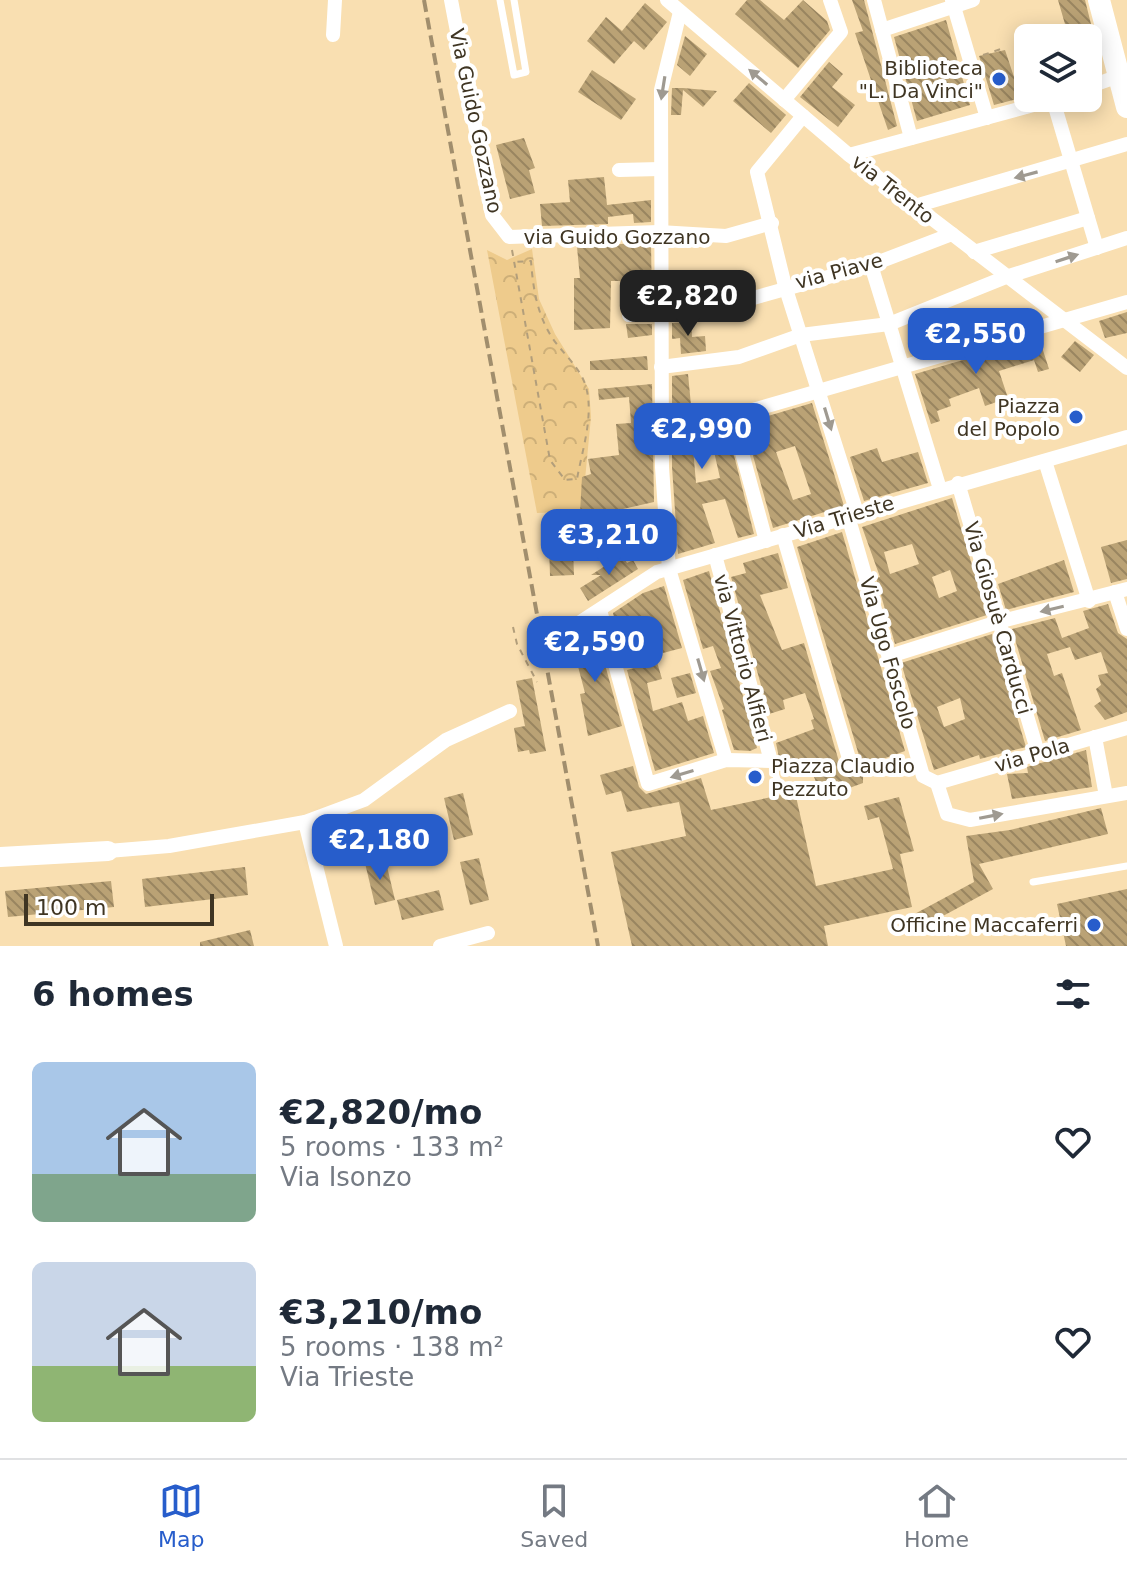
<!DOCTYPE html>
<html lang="en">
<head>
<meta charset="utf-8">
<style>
	:root { --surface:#fff; --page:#f6f6f7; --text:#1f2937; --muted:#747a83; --line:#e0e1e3; --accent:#275dcb }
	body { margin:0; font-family:"DejaVu Sans",sans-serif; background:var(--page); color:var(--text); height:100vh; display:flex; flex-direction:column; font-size:30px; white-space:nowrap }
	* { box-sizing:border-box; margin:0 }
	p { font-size:26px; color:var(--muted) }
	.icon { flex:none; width:44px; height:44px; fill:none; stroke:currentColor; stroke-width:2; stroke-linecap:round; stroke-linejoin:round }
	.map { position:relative; height:946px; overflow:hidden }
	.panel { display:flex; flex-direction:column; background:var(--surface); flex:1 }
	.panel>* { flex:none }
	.tools { position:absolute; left:1014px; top:24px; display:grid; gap:16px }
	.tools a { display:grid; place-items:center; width:88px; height:88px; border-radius:12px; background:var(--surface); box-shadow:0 4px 20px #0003; font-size:40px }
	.scale { position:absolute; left:24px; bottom:20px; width:190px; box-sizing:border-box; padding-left:8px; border:4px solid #3f3523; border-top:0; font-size:22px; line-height:28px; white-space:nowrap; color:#3f3523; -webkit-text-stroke:6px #fff; paint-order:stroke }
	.price { position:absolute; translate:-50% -68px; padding:0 18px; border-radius:16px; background:var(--accent); color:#fff; font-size:26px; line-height:52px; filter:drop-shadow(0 2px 4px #0008) }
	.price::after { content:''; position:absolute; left:50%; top:48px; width:24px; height:18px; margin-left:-12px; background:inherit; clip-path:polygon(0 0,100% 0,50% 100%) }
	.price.on { background:#222; color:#fff }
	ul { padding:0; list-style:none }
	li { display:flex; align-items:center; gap:24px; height:200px; padding:0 32px }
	li span { display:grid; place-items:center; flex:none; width:224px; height:160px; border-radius:12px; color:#555 }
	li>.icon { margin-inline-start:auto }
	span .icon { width:96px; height:96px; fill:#fffc; stroke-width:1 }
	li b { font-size:34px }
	h2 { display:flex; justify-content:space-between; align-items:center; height:96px; padding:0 32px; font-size:34px }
	.tabs { display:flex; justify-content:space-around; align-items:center; height:112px; border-top:2px solid var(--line); background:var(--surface); font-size:22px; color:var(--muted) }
	.tabs a { display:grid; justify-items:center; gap:4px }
	.tabs .on { color:var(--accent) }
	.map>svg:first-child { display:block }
	.park { fill:url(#park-crowns) }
	.building { fill:url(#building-back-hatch); fill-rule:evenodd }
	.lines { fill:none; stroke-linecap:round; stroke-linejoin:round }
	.path { stroke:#b29e7b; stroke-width:2; stroke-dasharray:6 6; stroke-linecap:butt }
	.lane { stroke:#fff; stroke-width:7 }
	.street { stroke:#fff; stroke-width:14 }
	.secondary { stroke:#fff; stroke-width:20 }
	.primary { stroke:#fff; stroke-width:22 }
	.rail { stroke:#a18e6d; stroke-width:4; stroke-dasharray:12 6; stroke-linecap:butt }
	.oneway { fill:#9f9a91 }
	.poi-dot { fill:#275dcb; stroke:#fff; stroke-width:3 }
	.labels { text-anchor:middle; stroke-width:8; stroke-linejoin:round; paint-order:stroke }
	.poi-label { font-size:20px; fill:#3f3523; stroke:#fff; text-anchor:end }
	.street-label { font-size:20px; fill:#3f3523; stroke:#fff }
</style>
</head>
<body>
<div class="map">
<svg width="1127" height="946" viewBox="0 0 1127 946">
	<defs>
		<pattern id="park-crowns" width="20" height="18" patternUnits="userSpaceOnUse" patternTransform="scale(2)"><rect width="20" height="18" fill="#eecb8c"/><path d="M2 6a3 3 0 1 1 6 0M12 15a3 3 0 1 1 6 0" fill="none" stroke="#cdaf78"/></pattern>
		<pattern id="building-back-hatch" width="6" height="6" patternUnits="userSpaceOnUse" patternTransform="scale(2)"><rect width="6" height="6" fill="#baa275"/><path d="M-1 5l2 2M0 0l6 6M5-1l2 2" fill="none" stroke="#998560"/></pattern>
	</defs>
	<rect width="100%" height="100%" fill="#f9dfb1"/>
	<!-- park -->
	<path class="park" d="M532 249 539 299 555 334 589 389 591 417 582 511 537 513 487 250 507 260Z"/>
	<!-- building -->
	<g class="building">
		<path d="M747 0H760L784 20 803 0 827 21 830 30 798 68 735 14Z"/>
		<path d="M852 0H864L897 126 888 130 855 33 863 31Z"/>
		<path d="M1058 0H1085L1102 68 1088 73V38H1069Z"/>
		<path d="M645 3 667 22 644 50 634 41 614 64 587 41 606 17 622 31Z"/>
		<path d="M946 20 970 105 917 121 894 37Z"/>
		<path d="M685 36 707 54 690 76 677 65Z"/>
		<path d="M1005 50 1021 98 994 105 979 56Z"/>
		<path d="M829 62 843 74 832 87 855 105 838 127 800 97Z"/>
		<path d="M592 70 636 99 621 120 578 92Z"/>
		<path d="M749 83 786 115 771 133 733 101Z"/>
		<path d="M672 88H683L717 91 703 107 683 90 681 115H671Z"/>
		<path d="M524 138 535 168 529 170 535 193 510 199 496 145Z"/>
		<path d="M604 177 607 205 651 200V222L634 223 633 214 608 217V224L542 226 540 204 570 202 568 180Z"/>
		<path d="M651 242 652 304 624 307 620 281H611L610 328 574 330V278H580L577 247Z"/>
		<path d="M710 286V300L672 303V287Z"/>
		<path d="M1127 312V333L1105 338 1099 321Z"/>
		<path d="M691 322 692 337 705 336 706 351 681 354 680 338 672 339V323Z"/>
		<path d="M626 324H652V335L628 338Z"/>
		<path d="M1039 338 1049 369 1038 372 1034 360 999 371 1008 398 985 406 979 388 949 399 951 406 937 411 940 421 931 424 915 374Z"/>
		<path d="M1075 341 1094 355 1080 372 1061 357Z"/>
		<path d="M647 356 648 370H590V361Z"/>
		<path d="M688 374 691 405 699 404 701 420 723 412 754 534 738 538 725 499 702 504 715 543 678 554 672 467V376ZM713 447 720 478 696 483 693 448Z"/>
		<path d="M652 384 654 502 614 511 620 542 598 547 592 519 572 525 574 575 550 576 548 514 580 513 582 477 591 474 588 459 619 455 616 424 631 423 629 397 599 400 598 389Z"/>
		<path d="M812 403 844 506 773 528 744 423ZM795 446 811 494 793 500 776 452Z"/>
		<path d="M877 448 882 462 918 452 928 483 864 501 850 457Z"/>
		<path d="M952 498 987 615 895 644 876 578 880 577 862 527ZM912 544 919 564 890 574 884 552ZM950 570 957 591 939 598 932 577Z"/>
		<path d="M842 532 905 751 863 766V783L822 798 811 769 793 768 782 772 776 743 814 729 811 720 814 719 805 693 783 700 785 709 769 714 731 577 746 573 743 563 778 553 788 588 760 595 782 650 804 643 840 765 847 771H854L860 759 797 547Z"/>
		<path d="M1127 540V579L1111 583 1101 547Z"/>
		<path d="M622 555 627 563 633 560 638 569 588 601 580 588 601 575H591Z"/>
		<path d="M1064 560 1074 592 1006 610 998 584Z"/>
		<path d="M709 571 757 748 750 751 734 750 722 710 724 709 710 671 721 668 713 646 703 649 683 580Z"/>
		<path d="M664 586 682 648 663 653 659 636 621 650 613 613 643 593Z"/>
		<path d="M1108 604 1118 633 1127 639V712L1105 720 1094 706 1101 701 1096 689 1101 685 1098 675 1108 673 1101 652 1075 660 1070 647 1047 654 1054 676 1062 673 1081 730 1045 741 1012 629 1055 618 1062 638 1089 628 1083 611Z"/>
		<path d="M594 625 622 726 588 736 580 694 585 693 570 636Z"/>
		<path d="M992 634 1026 747 980 759 979 755 934 770 901 663ZM960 698 965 719 944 727 937 707Z"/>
		<path d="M657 662 662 679 647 683 653 711 682 702 688 721 703 716 714 753 655 771 627 670Z"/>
		<path d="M690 673 696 693 677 698 671 678Z"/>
		<path d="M532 678 546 751 530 754 529 750 518 752 514 728 525 726 516 681Z"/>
		<path d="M1086 750 1092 787 1012 799 1007 774 1028 773 1027 767Z"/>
		<path d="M633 766 639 787 646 794 701 778 711 810 795 792 816 886 893 869 879 817 868 820 864 806 899 797 914 851 900 854 912 907 824 926 828 946H632L611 852 686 836 679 802 627 812 621 791 606 795 600 775Z"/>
		<path d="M463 793 473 835 454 840 444 798Z"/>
		<path d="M1101 808 1108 834 979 864 993 889 917 930 909 917 974 882 966 836 1010 830Z"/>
		<path d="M423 819 427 845 380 854 376 826Z"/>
		<path d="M385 858 395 900 375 905 365 863Z"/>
		<path d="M479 858 489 900 470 905 460 862Z"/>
		<path d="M245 867 248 895 145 907 142 879Z"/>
		<path d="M111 881 114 907 8 917 5 891Z"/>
		<path d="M1127 889V946H1066L1057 904Z"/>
		<path d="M439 890 444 910 402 920 397 900Z"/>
		<path d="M250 930 254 946H200V942Z"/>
	</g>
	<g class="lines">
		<!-- path -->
		<g class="path">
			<path d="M1064 29 1086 23"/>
			<path d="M983 55 1001 49"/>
			<path d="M512 250 550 460 565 480 577 479C582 451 593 419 587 391 583 370 565 356 553 339 537 315 533 288 531 261L515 262"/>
			<path d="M556 620 559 636 564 633"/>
			<path d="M513 627 517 644 537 682"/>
		</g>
		<!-- lane -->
		<g class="lane">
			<path d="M500 0 514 75 526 72 514 0"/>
			<path d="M771 761 777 779"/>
			<path d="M1033 882 1127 866"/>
		</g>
		<!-- street -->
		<g class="street">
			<path d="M451 0 492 215 509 237 659 232 726 236 772 223"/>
			<path d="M667 0 849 155 1127 368"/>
			<path d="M874 0 911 138"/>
			<path d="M952 0 987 118"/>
			<path d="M680 12 661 90 662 467 669 569 726 760"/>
			<path d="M882 30 973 0"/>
			<path d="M333 35 335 0"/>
			<path d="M1088 87 1119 76"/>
			<path d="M784 100 841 32 830 0"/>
			<path d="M1053 100 1097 248"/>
			<path d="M803 116 757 172 785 286 857 513"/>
			<path d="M849 155 1059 98"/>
			<path d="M619 170 660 169"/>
			<path d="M915 206 1127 144"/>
			<path d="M974 252 1088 218"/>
			<path d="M871 265 940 489"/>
			<path d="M629 315 703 312 871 265 952 234"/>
			<path d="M661 367 739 357 801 335 889 324 1006 277 1127 238"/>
			<path d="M1045 461 1089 601"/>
			<path d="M958 483 1038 753"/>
			<path d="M848 516 923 776 937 783"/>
			<path d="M783 535 850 762"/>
			<path d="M766 541 732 416 1127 302"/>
			<path d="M1115 592 1127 629"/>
			<path d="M600 610 648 784 726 760 771 761 715 555"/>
			<path d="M574 626 657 572 1127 437"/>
			<path d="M890 656 998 622 1127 589"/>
			<path d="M1095 737 1106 796"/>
			<path d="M937 783 947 814 970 820 1127 793"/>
			<path d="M937 783 1127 728"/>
			<path d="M305 822 336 946"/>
			<path d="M108 851 169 846 305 822 364 800 446 740 510 711"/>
			<path d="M440 946 488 933"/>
		</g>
		<!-- secondary -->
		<path class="secondary" d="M0 857 108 851"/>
		<!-- primary -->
		<path class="primary" d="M1099 0 1127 107"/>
		<!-- rail -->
		<path class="rail" d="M424 0 598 946"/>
	</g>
	<!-- one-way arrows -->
	<defs><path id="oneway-solid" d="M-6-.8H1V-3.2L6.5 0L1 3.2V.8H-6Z" transform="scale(2)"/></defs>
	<g class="oneway">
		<use href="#oneway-solid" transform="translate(758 77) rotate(-140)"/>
		<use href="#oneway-solid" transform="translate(663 88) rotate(99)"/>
		<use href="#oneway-solid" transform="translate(1026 175) rotate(165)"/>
		<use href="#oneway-solid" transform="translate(1067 258) rotate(-18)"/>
		<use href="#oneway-solid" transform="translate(828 419) rotate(73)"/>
		<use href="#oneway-solid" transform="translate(1052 609) rotate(167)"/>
		<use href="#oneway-solid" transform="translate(701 670) rotate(74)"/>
		<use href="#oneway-solid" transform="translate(682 774) rotate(163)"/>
		<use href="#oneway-solid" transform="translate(991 816) rotate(-11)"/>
	</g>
	<!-- markers -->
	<g class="poi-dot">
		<circle cx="999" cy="79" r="8"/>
		<circle cx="1076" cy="417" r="8"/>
		<circle cx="755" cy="777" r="8"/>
		<circle cx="1094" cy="925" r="8"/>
	</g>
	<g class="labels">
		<!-- poi labels -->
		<g class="poi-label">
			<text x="983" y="75">Biblioteca<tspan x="983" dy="23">"L. Da Vinci"</tspan></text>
			<text x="1060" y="413">Piazza<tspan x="1060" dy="23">del Popolo</tspan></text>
			<text x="771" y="773" text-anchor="start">Piazza Claudio<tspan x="771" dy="23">Pezzuto</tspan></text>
			<text x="1078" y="932">Officine Maccaferri</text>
		</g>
		<!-- street labels -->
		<g class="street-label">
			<text transform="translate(476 121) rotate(78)" y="7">Via Guido Gozzano</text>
			<text transform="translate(893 189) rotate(38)" y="7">via Trento</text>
			<text x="617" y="244">via Guido Gozzano</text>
			<text transform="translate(839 271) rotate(-15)" y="7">via Piave</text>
			<text transform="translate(844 517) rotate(-17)" y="7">Via Trieste</text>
			<text transform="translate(998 618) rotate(74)" y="7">Via Giosuè Carducci</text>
			<text transform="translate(888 653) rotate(74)" y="7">Via Ugo Foscolo</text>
			<text transform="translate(743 658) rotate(75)" y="7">via Vittorio Alfieri</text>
			<text transform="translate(1032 755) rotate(-16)" y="7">via Pola</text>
		</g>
	</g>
</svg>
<div class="tools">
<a><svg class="icon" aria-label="layers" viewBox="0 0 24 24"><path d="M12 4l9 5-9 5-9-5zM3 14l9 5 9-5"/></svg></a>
</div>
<div class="scale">100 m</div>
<b class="price on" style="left:688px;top:338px">€2,820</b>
<b class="price" style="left:976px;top:376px">€2,550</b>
<b class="price" style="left:702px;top:471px">€2,990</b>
<b class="price" style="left:609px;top:577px">€3,210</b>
<b class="price" style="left:595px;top:684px">€2,590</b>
<b class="price" style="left:380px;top:882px">€2,180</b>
</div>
<section class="panel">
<h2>6 homes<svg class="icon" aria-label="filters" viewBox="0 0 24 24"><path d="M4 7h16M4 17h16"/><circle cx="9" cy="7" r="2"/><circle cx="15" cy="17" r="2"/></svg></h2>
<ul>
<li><span style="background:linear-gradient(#a9c7e8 70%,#7fa58c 0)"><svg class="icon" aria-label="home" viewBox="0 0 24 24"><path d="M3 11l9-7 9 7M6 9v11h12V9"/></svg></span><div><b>€2,820/mo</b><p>5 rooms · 133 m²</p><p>Via Isonzo</p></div><svg class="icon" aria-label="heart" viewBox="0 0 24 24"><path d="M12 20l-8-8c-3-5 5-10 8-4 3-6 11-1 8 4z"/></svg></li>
<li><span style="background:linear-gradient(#c9d6e8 65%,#8fb573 0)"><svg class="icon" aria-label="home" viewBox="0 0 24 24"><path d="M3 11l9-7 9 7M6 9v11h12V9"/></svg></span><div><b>€3,210/mo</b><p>5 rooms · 138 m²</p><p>Via Trieste</p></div><svg class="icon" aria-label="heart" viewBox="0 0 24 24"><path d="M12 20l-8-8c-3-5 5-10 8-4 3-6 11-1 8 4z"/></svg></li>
</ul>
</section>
<nav class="tabs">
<a class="on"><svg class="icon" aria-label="map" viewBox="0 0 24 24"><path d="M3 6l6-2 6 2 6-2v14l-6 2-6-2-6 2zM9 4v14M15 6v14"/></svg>Map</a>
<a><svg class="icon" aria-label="saved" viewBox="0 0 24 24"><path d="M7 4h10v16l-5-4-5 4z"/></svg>Saved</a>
<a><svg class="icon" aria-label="home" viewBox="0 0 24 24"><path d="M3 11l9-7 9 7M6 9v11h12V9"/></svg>Home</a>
</nav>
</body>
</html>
